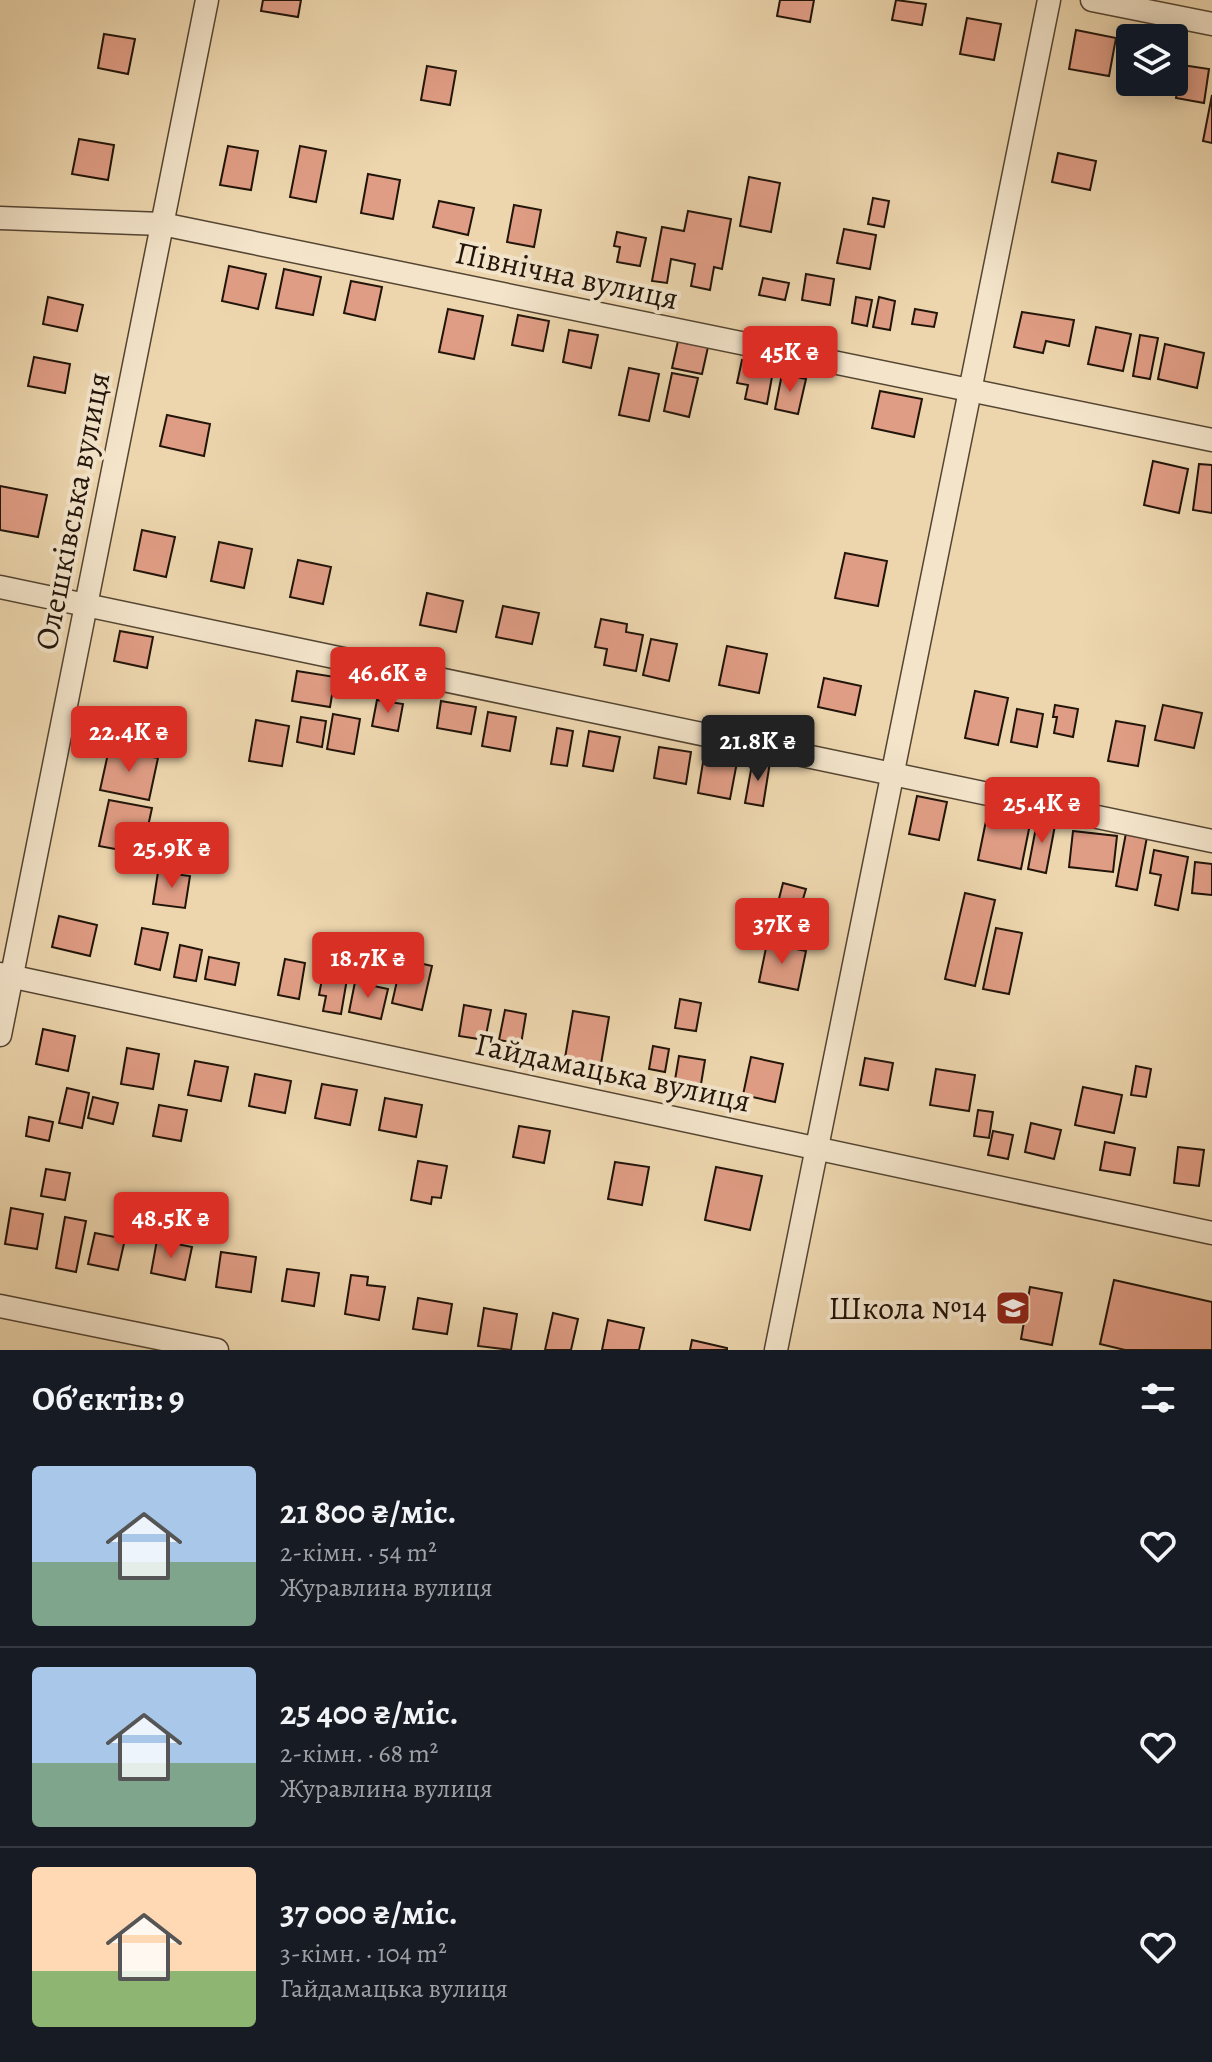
<!DOCTYPE html>
<html lang="uk">
<head>
<meta charset="utf-8">
<style>
	:root { --surface:#171b24; --page:#242831; --text:#f1f3f6; --muted:#9ea1a6; --line:#363941; --accent:#d93025 }
	body { margin:0; font-family:Alegreya,serif; background:var(--page); color:var(--text); height:100vh; display:flex; flex-direction:column; font-size:30px; white-space:nowrap }
	* { box-sizing:border-box; margin:0 }
	p { font-size:26px; color:var(--muted) }
	.icon { flex:none; width:44px; height:44px; fill:none; stroke:currentColor; stroke-width:2; stroke-linecap:round; stroke-linejoin:round }
	.map { position:relative; height:1350px; overflow:hidden }
	.details { display:flex; flex-direction:column; background:var(--surface); flex:1 }
	.details>* { flex:none }
	.controls { position:absolute; left:1116px; top:24px; display:grid; gap:16px }
	.controls a { display:grid; place-items:center; width:72px; height:72px; border-radius:8px; background:var(--surface); box-shadow:0 4px 20px #0003; font-size:40px }
	.price { position:absolute; translate:-50% -68px; padding:0 18px; border-radius:8px; background:var(--accent); color:#fff; font-size:26px; line-height:52px; filter:drop-shadow(0 2px 4px #0008) }
	.price::after { content:''; position:absolute; left:50%; top:48px; width:24px; height:18px; margin-left:-12px; background:inherit; clip-path:polygon(0 0,100% 0,50% 100%) }
	.price.current { background:#222; color:#fff }
	ul { padding:0; list-style:none }
	li { display:flex; align-items:center; gap:24px; height:200px; padding:0 32px }
	li+li { border-top:2px solid var(--line) }
	li span { display:grid; place-items:center; flex:none; width:224px; height:160px; border-radius:8px; color:#555 }
	li>.icon { margin-inline-start:auto }
	span .icon { width:96px; height:96px; fill:#fffc; stroke-width:1 }
	li b { font-size:34px }
	h2 { display:flex; justify-content:space-between; align-items:center; height:96px; padding:0 32px; font-size:34px }
	.map>svg:first-child { display:block }
	.building { fill:#e09d85; stroke:#211409; stroke-width:2 }
	.lines { fill:none; stroke-linecap:round; stroke-linejoin:round }
	.minor-casing { stroke:#544432; stroke-width:25 }
	.minor { stroke:#f3e4ca; stroke-width:22 }
	.labels { text-anchor:middle; stroke-width:8; stroke-linejoin:round; paint-order:stroke }
	.street-label { font-size:32px; fill:#211409; stroke:#f3e4ca }
	.poi-label { font-size:32px; fill:#211409; stroke:#f3e4ca; text-anchor:end }
</style>
</head>
<body>
<div class="map">
<svg width="1212" height="1350" viewBox="0 0 1212 1350">
	<rect width="100%" height="100%" fill="#edd6ae"/>
	<filter id="stains"><feTurbulence type="fractalNoise" baseFrequency=".0025" numOctaves="4"/><feColorMatrix values="0 0 0 0 .2 0 0 0 0 .09 0 0 0 0 .02 0 0 0 .5 -.17"/></filter>
	<radialGradient id="worn" r=".72"><stop offset=".6" stop-color="#630" stop-opacity="0"/><stop offset="1" stop-color="#630" stop-opacity=".3"/></radialGradient>
	<!-- building -->
	<g class="building">
		<path d="M263 0H301L298 17 261 11Z"/>
		<path d="M780 0H814L810 22 777 16Z"/>
		<path d="M896 0 926 4 922 25 892 20Z"/>
		<path d="M967 18 1001 24 994 60 960 54Z"/>
		<path d="M1076 30 1116 38 1109 76 1069 69Z"/>
		<path d="M104 34 135 39 128 74 98 68Z"/>
		<path d="M1182 65 1209 69 1204 103 1176 98 1178 85H1173L1175 73 1181 74Z"/>
		<path d="M427 66 456 71 450 105 421 100Z"/>
		<path d="M1212 95V143L1203 141Z"/>
		<path d="M79 139 114 145 108 180 72 174Z"/>
		<path d="M228 146 258 151 251 190 220 185Z"/>
		<path d="M300 146 326 151 316 202 290 197Z"/>
		<path d="M1058 153 1096 161 1090 190 1052 182Z"/>
		<path d="M368 174 400 180 393 219 361 213Z"/>
		<path d="M749 177 780 183 771 232 740 226Z"/>
		<path d="M873 198 889 201 884 227 868 224Z"/>
		<path d="M439 201 474 208 468 235 433 227Z"/>
		<path d="M514 205 541 210 534 247 507 242Z"/>
		<path d="M688 211 731 219 722 269 714 267 710 290 691 286 695 264 671 259 667 283 652 281 662 227 684 231Z"/>
		<path d="M844 229 876 235 870 269 837 263Z"/>
		<path d="M617 232 646 238 640 266 617 262 620 247 614 246Z"/>
		<path d="M229 266 266 274 258 309 222 301Z"/>
		<path d="M284 269 321 277 313 315 276 308Z"/>
		<path d="M806 274 834 279 830 305 802 300Z"/>
		<path d="M763 278 789 283 785 300 759 295Z"/>
		<path d="M351 281 382 287 375 320 344 313Z"/>
		<path d="M48 297 83 305 77 331 43 324Z"/>
		<path d="M856 297 872 300 867 326 852 323Z"/>
		<path d="M879 297 895 301 890 330 873 327Z"/>
		<path d="M448 309 483 316 474 359 439 352Z"/>
		<path d="M915 309 937 313 934 327 912 324Z"/>
		<path d="M1022 312 1074 320 1069 346 1046 341 1043 353 1014 347Z"/>
		<path d="M518 315 549 321 543 351 512 345Z"/>
		<path d="M1096 327 1131 334 1123 371 1088 364Z"/>
		<path d="M569 330 598 335 591 368 563 362Z"/>
		<path d="M1140 335 1158 338 1150 379 1133 376Z"/>
		<path d="M678 341 708 347 702 374 672 368Z"/>
		<path d="M1165 344 1204 353 1197 388 1158 379Z"/>
		<path d="M34 357 70 364 65 393 28 386Z"/>
		<path d="M742 360 774 366 767 404 745 399 748 385 737 383Z"/>
		<path d="M629 368 659 374 649 421 619 415Z"/>
		<path d="M672 373 698 378 689 417 664 411Z"/>
		<path d="M782 374 806 379 798 414 775 409Z"/>
		<path d="M880 391 922 399 914 437 872 428Z"/>
		<path d="M167 415 210 424 204 456 160 446Z"/>
		<path d="M1153 461 1188 469 1179 513 1144 505Z"/>
		<path d="M1199 464 1212 465V513L1193 510Z"/>
		<path d="M0 486 47 495 38 537 0 530Z"/>
		<path d="M142 530 175 537 166 577 134 570Z"/>
		<path d="M219 542 252 549 244 588 211 581Z"/>
		<path d="M845 553 887 561 878 606 835 598Z"/>
		<path d="M298 560 331 567 323 604 290 597Z"/>
		<path d="M427 593 463 601 456 632 420 625Z"/>
		<path d="M503 606 539 613 532 644 496 637Z"/>
		<path d="M601 619 627 624 626 632 643 635 636 671 604 665 607 649 595 647Z"/>
		<path d="M120 631 153 637 147 668 114 661Z"/>
		<path d="M651 639 677 644 669 681 643 675Z"/>
		<path d="M727 646 767 654 759 693 719 685Z"/>
		<path d="M297 671 335 677 330 707 292 701Z"/>
		<path d="M824 678 861 686 855 715 818 707Z"/>
		<path d="M975 691 1008 698 998 745 965 738Z"/>
		<path d="M377 700 403 704 398 731 372 726Z"/>
		<path d="M441 701 476 707 471 734 437 728Z"/>
		<path d="M1055 705 1078 709 1073 737 1054 733 1057 717H1053Z"/>
		<path d="M1163 705 1202 713 1194 748 1155 740Z"/>
		<path d="M1017 709 1043 714 1037 747 1011 742Z"/>
		<path d="M488 712 516 717 510 751 482 746Z"/>
		<path d="M333 714 360 719 354 754 327 749Z"/>
		<path d="M301 717 326 721 322 747 297 742Z"/>
		<path d="M256 720 289 726 282 766 249 761Z"/>
		<path d="M1116 721 1145 726 1138 766 1108 761Z"/>
		<path d="M557 728 573 731 567 766 551 764Z"/>
		<path d="M589 731 620 737 613 771 583 766Z"/>
		<path d="M659 747 691 752 686 784 654 778Z"/>
		<path d="M109 749 158 758 149 800 100 790Z"/>
		<path d="M704 756 737 762 730 799 698 793Z"/>
		<path d="M753 759 770 762 763 806 745 803Z"/>
		<path d="M917 796 947 802 939 840 909 834Z"/>
		<path d="M109 800 152 808 142 854 99 846Z"/>
		<path d="M987 816 1030 824 1021 869 978 860Z"/>
		<path d="M1038 817 1056 820 1046 873 1028 869Z"/>
		<path d="M1073 831 1117 836 1113 872 1069 867Z"/>
		<path d="M1126 833 1147 837 1137 890 1116 886Z"/>
		<path d="M1154 850 1188 857 1178 910 1155 905 1161 875 1150 873Z"/>
		<path d="M1195 862 1212 864V895L1192 893Z"/>
		<path d="M158 872 190 876 185 908 153 904Z"/>
		<path d="M783 883 806 889 803 899 816 903 808 935 772 926Z"/>
		<path d="M965 893 995 900 975 986 945 979Z"/>
		<path d="M59 916 97 925 90 956 52 947Z"/>
		<path d="M142 928 168 933 160 970 135 964Z"/>
		<path d="M996 928 1022 933 1009 994 983 989Z"/>
		<path d="M767 943 806 951 798 990 759 982Z"/>
		<path d="M180 945 202 950 196 981 174 977Z"/>
		<path d="M209 957 239 963 235 985 205 979Z"/>
		<path d="M285 959 305 963 299 999 278 995Z"/>
		<path d="M402 959 432 966 422 1010 392 1003Z"/>
		<path d="M330 970 348 973 341 1014 323 1011 326 996 319 995 322 979 329 980Z"/>
		<path d="M355 982 388 989 381 1019 349 1012Z"/>
		<path d="M680 999 701 1003 696 1031 675 1028Z"/>
		<path d="M464 1005 491 1010 485 1040 459 1036Z"/>
		<path d="M505 1010 526 1014 521 1044 499 1040Z"/>
		<path d="M573 1011 609 1017 601 1064 565 1058Z"/>
		<path d="M43 1029 75 1036 68 1071 36 1064Z"/>
		<path d="M653 1046 669 1049 665 1072 649 1069Z"/>
		<path d="M127 1048 159 1054 153 1089 121 1084Z"/>
		<path d="M679 1056 705 1060 701 1084 675 1080Z"/>
		<path d="M751 1057 783 1064 775 1102 743 1095Z"/>
		<path d="M865 1058 893 1063 888 1090 860 1085Z"/>
		<path d="M195 1061 228 1067 221 1101 188 1095Z"/>
		<path d="M1136 1066 1151 1069 1146 1097 1131 1095Z"/>
		<path d="M936 1069 975 1075 969 1111 930 1105Z"/>
		<path d="M255 1074 291 1081 285 1113 249 1106Z"/>
		<path d="M322 1084 357 1090 350 1125 315 1118Z"/>
		<path d="M1083 1087 1122 1095 1114 1133 1075 1125Z"/>
		<path d="M67 1088 89 1093 82 1128 59 1123Z"/>
		<path d="M93 1097 118 1103 113 1124 88 1118Z"/>
		<path d="M385 1098 422 1105 416 1137 379 1130Z"/>
		<path d="M159 1105 187 1110 181 1141 153 1136Z"/>
		<path d="M978 1110 993 1112 989 1138 974 1136Z"/>
		<path d="M29 1117 53 1122 49 1141 26 1136Z"/>
		<path d="M1031 1123 1061 1130 1054 1159 1025 1152Z"/>
		<path d="M519 1126 550 1131 544 1163 513 1157Z"/>
		<path d="M993 1131 1013 1135 1008 1159 988 1155Z"/>
		<path d="M1105 1142 1135 1148 1130 1175 1100 1170Z"/>
		<path d="M1178 1147 1204 1150 1199 1186 1174 1183Z"/>
		<path d="M418 1161 447 1166 441 1198 432 1197 431 1204 411 1200Z"/>
		<path d="M615 1162 649 1167 642 1205 608 1199Z"/>
		<path d="M716 1167 762 1176 750 1230 705 1220Z"/>
		<path d="M46 1169 70 1173 65 1200 41 1196Z"/>
		<path d="M11 1208 43 1214 37 1249 5 1244Z"/>
		<path d="M65 1217 86 1221 76 1272 56 1268Z"/>
		<path d="M95 1233 125 1239 118 1270 88 1264Z"/>
		<path d="M157 1240 192 1247 185 1280 151 1273Z"/>
		<path d="M221 1252 256 1257 251 1292 216 1287Z"/>
		<path d="M287 1269 319 1273 314 1306 282 1301Z"/>
		<path d="M351 1275 368 1277 367 1285 385 1287 379 1320 345 1314Z"/>
		<path d="M1114 1280 1212 1302V1350H1125L1100 1344Z"/>
		<path d="M1030 1287 1062 1293 1052 1345 1021 1339Z"/>
		<path d="M418 1298 452 1304 447 1334 413 1329Z"/>
		<path d="M484 1308 517 1314 511 1350 478 1346Z"/>
		<path d="M553 1313 578 1319 571 1350H545Z"/>
		<path d="M608 1320 644 1328 639 1350H602Z"/>
		<path d="M692 1340 727 1348V1350H690Z"/>
	</g>
	<g class="lines">
		<defs>
			<g id="minor">
				<path d="M1092 0 1212 24"/>
				<path d="M0 218 162 224 1212 440"/>
				<path d="M0 587 1212 841"/>
				<path d="M0 974 1212 1233"/>
				<path d="M0 1035 207 0"/>
				<path d="M0 1306 217 1350"/>
				<path d="M776 1350 1049 0"/>
			</g>
		</defs>
		<!-- minor casing -->
		<use href="#minor" class="minor-casing"/>
		<!-- minor -->
		<use href="#minor" class="minor"/>
	</g>
	<!-- icons -->
	<defs>
		<symbol id="school-square" viewBox="-11 -11 22 22"><rect x="-9" y="-9" width="18" height="18" rx="4" fill="#8f2418" stroke="#f3e4ca"/><path d="M0-5L7-2L0 1L-7-2ZM-4 1L0 2.5L4 1V4Q0 6-4 4Z" fill="#fff"/></symbol>
	</defs>
	<g fill-rule="evenodd">
		<use href="#school-square" x="993" y="1288" width="40" height="40"/>
	</g>
	<g class="labels">
		<!-- street labels -->
		<g class="street-label">
			<text transform="translate(567 275) rotate(12)" y="11">Північна вулиця</text>
			<text transform="translate(72 511) rotate(-79)" y="11">Олешківська вулиця</text>
			<text transform="translate(613 1072) rotate(12)" y="11">Гайдамацька вулиця</text>
		</g>
		<!-- poi labels -->
		<g class="poi-label">
			<text x="987" y="1319">Школа №14</text>
		</g>
	</g>
	<rect width="100%" height="100%" filter="url(#stains)"/>
	<rect width="100%" height="100%" fill="url(#worn)"/>
</svg>
<div class="controls">
<a><svg class="icon" aria-label="layers" viewBox="0 0 24 24"><path d="M12 4l9 5-9 5-9-5zM3 14l9 5 9-5"/></svg></a>
</div>
<b class="price" style="left:790px;top:394px">45K ₴</b>
<b class="price" style="left:388px;top:715px">46.6K ₴</b>
<b class="price" style="left:129px;top:774px">22.4K ₴</b>
<b class="price current" style="left:758px;top:783px">21.8K ₴</b>
<b class="price" style="left:1042px;top:845px">25.4K ₴</b>
<b class="price" style="left:172px;top:890px">25.9K ₴</b>
<b class="price" style="left:782px;top:966px">37K ₴</b>
<b class="price" style="left:368px;top:1000px">18.7K ₴</b>
<b class="price" style="left:171px;top:1260px">48.5K ₴</b>
</div>
<section class="details">
<h2>Об’єктів: 9<svg class="icon" aria-label="filters" viewBox="0 0 24 24"><path d="M4 7h16M4 17h16"/><circle cx="9" cy="7" r="2"/><circle cx="15" cy="17" r="2"/></svg></h2>
<ul>
<li><span style="background:linear-gradient(#a9c7e8 60%,#7fa58c 0)"><svg class="icon" aria-label="home" viewBox="0 0 24 24"><path d="M3 11l9-7 9 7M6 9v11h12V9"/></svg></span><div><b>21 800 ₴/міс.</b><p>2-кімн. · 54 m²</p><p>Журавлина вулиця</p></div><svg class="icon" aria-label="heart" viewBox="0 0 24 24"><path d="M12 20l-8-8c-3-5 5-10 8-4 3-6 11-1 8 4z"/></svg></li>
<li><span style="background:linear-gradient(#a9c7e8 60%,#7fa58c 0)"><svg class="icon" aria-label="home" viewBox="0 0 24 24"><path d="M3 11l9-7 9 7M6 9v11h12V9"/></svg></span><div><b>25 400 ₴/міс.</b><p>2-кімн. · 68 m²</p><p>Журавлина вулиця</p></div><svg class="icon" aria-label="heart" viewBox="0 0 24 24"><path d="M12 20l-8-8c-3-5 5-10 8-4 3-6 11-1 8 4z"/></svg></li>
<li><span style="background:linear-gradient(#ffd9b3 65%,#8fb573 0)"><svg class="icon" aria-label="home" viewBox="0 0 24 24"><path d="M3 11l9-7 9 7M6 9v11h12V9"/></svg></span><div><b>37 000 ₴/міс.</b><p>3-кімн. · 104 m²</p><p>Гайдамацька вулиця</p></div><svg class="icon" aria-label="heart" viewBox="0 0 24 24"><path d="M12 20l-8-8c-3-5 5-10 8-4 3-6 11-1 8 4z"/></svg></li>
</ul>
</section>
</body>
</html>
